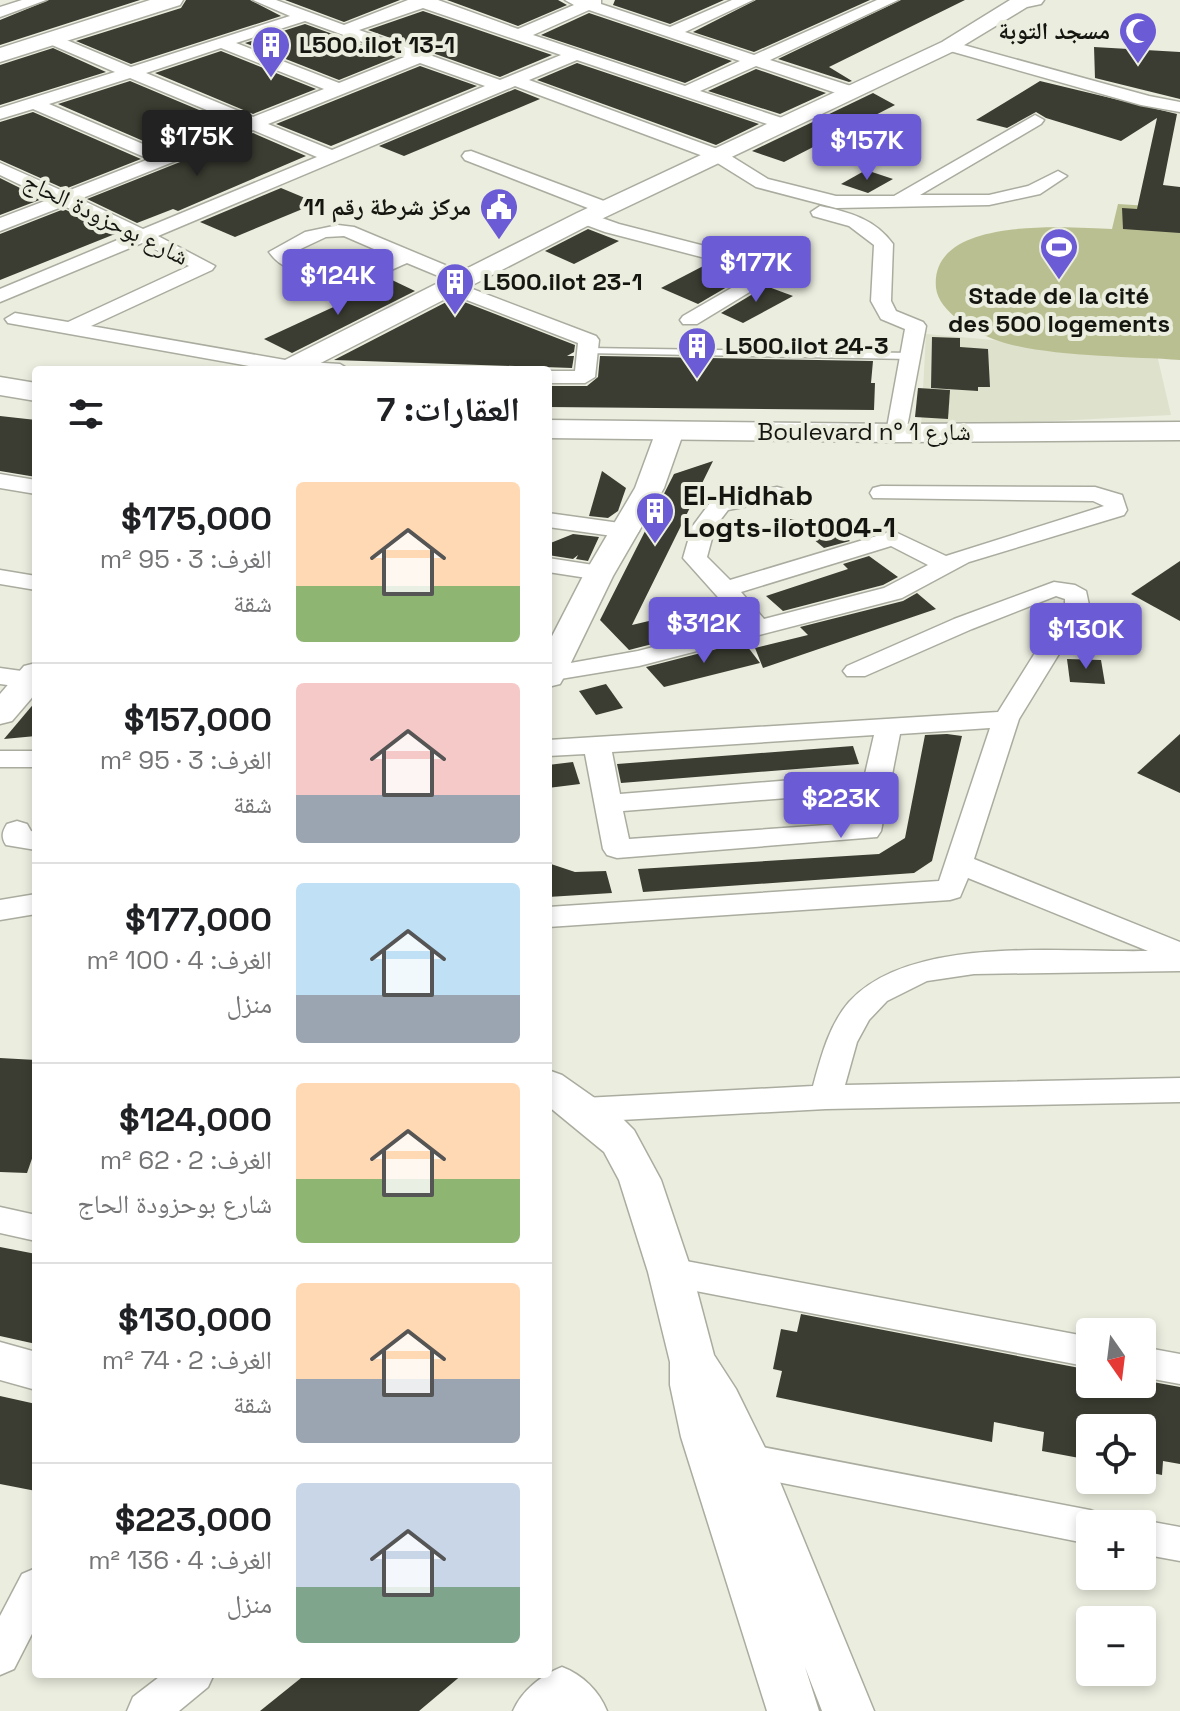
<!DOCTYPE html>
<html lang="ar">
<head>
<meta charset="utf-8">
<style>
	:root { --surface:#fff; --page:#f6f6f6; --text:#202124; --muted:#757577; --line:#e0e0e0; --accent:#6b5cd5 }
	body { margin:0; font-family:"Space Grotesk","Noto Naskh Arabic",sans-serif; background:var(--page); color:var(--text); direction:rtl; height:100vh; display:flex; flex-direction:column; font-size:30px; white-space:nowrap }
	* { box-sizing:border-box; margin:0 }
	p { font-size:26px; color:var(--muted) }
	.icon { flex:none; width:44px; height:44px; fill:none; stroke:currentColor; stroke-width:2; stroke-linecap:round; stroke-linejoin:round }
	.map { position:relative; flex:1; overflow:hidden; direction:ltr }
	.details { position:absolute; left:32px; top:366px; width:520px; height:1312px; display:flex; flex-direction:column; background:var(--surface); border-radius:8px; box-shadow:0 4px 12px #0003; direction:rtl }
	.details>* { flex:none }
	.needle { width:52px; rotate:166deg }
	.fabs { position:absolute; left:1076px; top:1318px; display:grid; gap:16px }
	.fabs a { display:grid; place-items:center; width:80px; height:80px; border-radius:8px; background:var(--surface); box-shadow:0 4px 12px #0003; font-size:40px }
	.price { position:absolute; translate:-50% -68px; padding:0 18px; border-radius:8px; background:var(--accent); color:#fff; font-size:26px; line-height:52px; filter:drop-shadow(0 2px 4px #0008) }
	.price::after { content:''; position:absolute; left:50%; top:48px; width:24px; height:18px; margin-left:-12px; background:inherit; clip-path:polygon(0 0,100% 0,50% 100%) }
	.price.on { background:#222; color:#fff }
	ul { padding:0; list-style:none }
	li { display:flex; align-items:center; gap:24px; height:200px; padding:0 32px }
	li+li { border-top:2px solid var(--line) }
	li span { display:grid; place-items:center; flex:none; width:224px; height:160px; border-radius:8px; color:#555 }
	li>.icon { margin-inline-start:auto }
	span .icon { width:96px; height:96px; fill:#fffc; stroke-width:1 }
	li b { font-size:34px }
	h2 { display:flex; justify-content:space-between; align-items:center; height:96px; padding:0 32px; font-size:34px }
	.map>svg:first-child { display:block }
	.built { fill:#dee1cc }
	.green { fill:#babf91 }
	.building { fill:#3b3d32 }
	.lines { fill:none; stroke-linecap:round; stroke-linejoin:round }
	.service-casing { stroke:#aaac9f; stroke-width:3 }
	.minor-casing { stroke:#aaac9f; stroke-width:3 }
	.tertiary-casing { stroke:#aaac9f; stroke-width:3 }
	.secondary-casing { stroke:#aaac9f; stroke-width:3 }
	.service { fill:#fff; fill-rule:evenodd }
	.minor { fill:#fff; fill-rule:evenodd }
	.tertiary { fill:#fff; fill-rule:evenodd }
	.secondary { fill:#fff; fill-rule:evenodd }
	.labels { text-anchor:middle; stroke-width:8; stroke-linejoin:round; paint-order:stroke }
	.far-poi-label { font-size:24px; font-weight:bold; fill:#161611; stroke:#ebeddf; text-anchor:start }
	.far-street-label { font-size:24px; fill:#161611; stroke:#ebeddf }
	.poi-label { font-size:28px; font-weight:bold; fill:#161611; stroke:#ebeddf; text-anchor:start }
</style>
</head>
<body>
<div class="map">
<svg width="1180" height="1711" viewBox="0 0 1180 1711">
	<rect width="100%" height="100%" fill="#ebeddf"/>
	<!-- built -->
	<path class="built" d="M926 334 1157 355 1171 415 921 428Z"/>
	<!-- green -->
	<path class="green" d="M1118 204 1180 208V360C1127 356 1040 357 993 339 973 331 939 312 936 288 929 214 1070 228 1112 229Z"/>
	<!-- building -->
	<g class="building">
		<path d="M49 0H140L0 45V20Z"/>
		<path d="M186 0H250L281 16 131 64 76 41 181 8Z"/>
		<path d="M285 0H400L344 22Z"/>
		<path d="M447 0H558L567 5 518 26Z"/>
		<path d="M615 0H724L670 24 613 5Z"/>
		<path d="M756 0H870L754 52 693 32Z"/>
		<path d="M901 0H965L829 67 852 81 849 82 778 59Z"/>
		<path d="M423 11 552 55 500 77 368 30Z"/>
		<path d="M589 13 732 61 685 83 541 35Z"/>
		<path d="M305 24 396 57 339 80 245 43Z"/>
		<path d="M1094 47 1180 52V99L1095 78Z"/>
		<path d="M53 48 106 72 0 105V65Z"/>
		<path d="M221 51 316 89 253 114 155 73Z"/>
		<path d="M577 63 759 124 716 145 537 80Z"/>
		<path d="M420 66 477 86 331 146 276 124Z"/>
		<path d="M756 69 826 93 780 114 708 91Z"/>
		<path d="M130 81 230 123 164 150 58 104Z"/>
		<path d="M1040 81 1177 114 1163 185 1180 187V233L1123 229 1122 208 1137 209 1157 118 1121 141 1046 118 1036 112 1007 128 976 120Z"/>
		<path d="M515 89 540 99 404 156 379 146Z"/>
		<path d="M873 93 895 105 784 162 752 151Z"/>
		<path d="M33 112 141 159 65 189 0 160V122Z"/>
		<path d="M253 133 306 156 178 211 173 209 137 223 87 199Z"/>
		<path d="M866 170 893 179 868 193 841 184Z"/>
		<path d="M0 178 42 199 0 215Z"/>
		<path d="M281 188 317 203 235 237 200 222Z"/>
		<path d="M64 209 115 234 0 280V234Z"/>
		<path d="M588 229 619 241 574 264 545 251Z"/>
		<path d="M709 263 744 277 698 304 661 288Z"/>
		<path d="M392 280 415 291 292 353 264 339Z"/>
		<path d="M766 286 793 296 743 323 721 313Z"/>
		<path d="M454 298 575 345 574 352 567 356H574L572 368 334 360Z"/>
		<path d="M932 337 960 338V347L988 349 990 387H978V391L931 388Z"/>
		<path d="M600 356 873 361 871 383H875L874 410 548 407V386H587L598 377Z"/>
		<path d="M918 388 950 390 948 419 915 417Z"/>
		<path d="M0 416 36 420V477L0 471Z"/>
		<path d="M713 461 632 625 716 605 730 624 629 650 600 620 674 474Z"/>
		<path d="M602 471 626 488 618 511 608 518 589 516Z"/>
		<path d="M789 519 830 524 850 541 824 548Z"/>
		<path d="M573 534 599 537 588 561 576 559 578 555 573 559 548 555V544Z"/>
		<path d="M869 556 898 577 883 585 783 611 766 596 848 569 843 564Z"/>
		<path d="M1180 561V621L1131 594Z"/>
		<path d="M917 593 936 609 763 668 755 648 808 635 800 627 903 601Z"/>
		<path d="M744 642 760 663 664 687 646 667Z"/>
		<path d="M1067 659 1101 660 1105 684 1070 682Z"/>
		<path d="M606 684 623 708 596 715 579 691Z"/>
		<path d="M36 701V736L4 739Z"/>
		<path d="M947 734 962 736 932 861 914 873 643 892 638 869 879 854 905 838 925 735Z"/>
		<path d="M1180 734V793L1137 773Z"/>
		<path d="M853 746 859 764 621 783 617 764Z"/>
		<path d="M573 762 580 784 548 788V765Z"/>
		<path d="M548 863 575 872 606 871 612 893 548 897Z"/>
		<path d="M0 1058 36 1060V1147L27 1173 0 1172Z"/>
		<path d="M0 1247 36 1254V1344L0 1336Z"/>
		<path d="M801 1314 1090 1370V1384H1142V1380L1180 1387V1464L1163 1461 1162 1475 1142 1471V1428H1090V1460L1042 1451 1044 1432 994 1422 992 1442 776 1397 782 1371 773 1369 781 1329 797 1332Z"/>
		<path d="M0 1396 36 1404V1491L0 1484Z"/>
		<path d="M306 1674H463L419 1711H260Z"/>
	</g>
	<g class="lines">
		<defs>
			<path id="service" d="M588 348 911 353 916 356 911 359 584 353V349Z"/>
			<g id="minor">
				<path d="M22 0H46L0 17V7Z"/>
				<path d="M253 0H276L344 25 408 0H438L518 29 574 5 565 0H601V4L670 27 732 0H753L685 32 754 55 877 0H898L770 60 854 87 856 91 854 95H842L756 66 700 91 788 120 791 124 782 129 577 60 529 80 723 151 768 179 836 196H894L1035 115 1044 120 1041 124 920 195H989L1028 186 1058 171 1067 176 1040 194 989 205 836 208 756 187 711 159 515 86 158 236 215 266 212 270 91 326 291 361 340 364 350 370H272L8 323 5 319 15 313 68 322 189 266 142 243 0 302V289L127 236 64 206 0 231V218L50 199 0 175V163L65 192 149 159 33 109 0 119V108L115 72 45 42V36H57L131 67 290 16ZM423 8 561 55 500 80 359 30ZM589 10 740 61 685 86 533 35ZM305 21 404 57 339 83 236 43ZM221 48 324 89 253 117 146 73ZM420 63 485 86 332 150 268 124ZM130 78 238 123 164 153 49 104ZM253 130 317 157 143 229 80 199Z"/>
				<path d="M949 41 1149 96 1180 102V112L1141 105 943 49V43Z"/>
				<path d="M471 151 612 204 614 208 605 214 598 212 465 160 462 156 465 152Z"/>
				<path d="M820 206C849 212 875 219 893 244L891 301 896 311 923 322 926 326 905 438 897 440 886 433 905 329 881 319 871 301 874 245 849 226 813 216 811 212Z"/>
				<path d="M585 212 619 224 783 266 786 270 697 324H683L680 320 683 316 759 272 605 232 578 222 576 218Z"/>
				<path d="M338 225 354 227 469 275 472 279 462 285 596 336 599 340 595 377 585 383H548V371H575L578 343 441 290 438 286 448 280 407 263C362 282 354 295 306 275 290 269 279 266 269 252L305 232ZM344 236 390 256 339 275 290 254 326 237Z"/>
				<path d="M0 474 36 480V494L0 488Z"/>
				<path d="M881 486 1095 487 1122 495 1127 510 1124 515 969 562 902 598 639 666 548 681V667L638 651 742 624 683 558 692 527 712 500 777 487 785 489 788 494 785 499 728 510 715 527 707 557 730 580 893 531 946 556 1104 506 1093 501 873 498 870 493 873 488ZM891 546 928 565 884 588 764 619 741 592Z"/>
				<path d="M548 513 627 524 635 526 639 531 635 536 627 538 548 527Z"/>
				<path d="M548 558 600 566 608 568 612 573 608 578 600 580 548 572Z"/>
				<path d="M0 570 36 576V590L0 584Z"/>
				<path d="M1054 582 1075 585 1086 591 1089 605 1019 719 974 859 1180 942V971L974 974 927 981 887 1001 869 1020 857 1042 845 1085 1180 1078V1102L826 1109 584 1122 573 1118 568 1110 573 1102 584 1098 813 1086C821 1057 829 1025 849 1002 911 934 1062 953 1148 951L968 878 960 897 950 900 548 927V907L939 881 990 728 900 734 881 831 877 837 617 858 607 855 603 849 585 754 548 756V740L998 712 1065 605V599L1056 596 972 629 865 676H847L843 671 847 666 954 619ZM874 735 865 774 620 794 612 752ZM862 792 855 823 629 839 623 811Z"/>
				<path d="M0 668 36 673V689L0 684Z"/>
				<rect x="0" y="751" width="36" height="16"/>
				<path d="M17 821 27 824 31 831 36 832V850L6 845C1 837 2 832 7 824Z"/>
				<path d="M36 894V914L0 920V900Z"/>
				<path d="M0 1207 36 1215V1241L0 1233Z"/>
				<path d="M670 1258 1090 1337V1367L670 1286 658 1282 653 1272 658 1262Z"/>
				<path d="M1142 1347 1180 1354V1384L1142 1377Z"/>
				<path d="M747 1444 1090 1510 1103 1515 1108 1524H1090V1544L747 1476 734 1471 729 1460 734 1449Z"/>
				<path d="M1142 1520 1180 1527V1561L1142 1554V1524H1131Z"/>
				<path d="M36 1568V1626L14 1669 0 1675V1616L22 1574Z"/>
				<path d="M562 1667C583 1675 599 1691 607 1711H513C522 1690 542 1675 562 1667Z"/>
				<path d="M163 1674H214L208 1687 179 1711H127L133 1697Z"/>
			</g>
			<g id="tertiary">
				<path d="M1010 0H1044L1041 4 1027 7 956 50 593 223 307 370H273L277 364 577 213 942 42Z"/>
				<path d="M670 423 680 425 684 431 664 488 613 576 564 677 560 684 548 687V644L583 576 635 488 656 431 660 425Z"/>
				<path d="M36 663V693L12 721 0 724V694L24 666Z"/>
				<path d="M548 1070 562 1075 619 1115 634 1130 661 1180 692 1272 714 1355 736 1389 771 1460 874 1711H822L805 1667 819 1711H767L681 1437 670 1385V1362L648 1272 619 1180 604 1152 548 1106Z"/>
				<path d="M0 1342 36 1352V1390L0 1380Z"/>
			</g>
			<g id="secondary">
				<path d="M150 0H183L180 5 0 62V48Z"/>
				<path d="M0 377 36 383V401L0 395Z"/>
				<path d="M548 420 897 424 1180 422V440L897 442 548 438Z"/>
			</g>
		</defs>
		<!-- service casing -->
		<use href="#service" class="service-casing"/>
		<!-- minor casing -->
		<use href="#minor" class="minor-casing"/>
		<!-- tertiary casing -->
		<use href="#tertiary" class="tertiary-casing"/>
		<!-- secondary casing -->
		<use href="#secondary" class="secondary-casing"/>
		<!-- service -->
		<use href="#service" class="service"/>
		<!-- minor -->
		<use href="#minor" class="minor"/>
		<!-- tertiary -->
		<use href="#tertiary" class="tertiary"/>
		<!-- secondary -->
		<use href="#secondary" class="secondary"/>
	</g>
	<!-- icons -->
	<defs>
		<symbol id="mosque-pin" viewBox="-11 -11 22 30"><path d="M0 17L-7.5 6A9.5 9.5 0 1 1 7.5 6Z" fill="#6b5cd5" stroke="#ebeddf"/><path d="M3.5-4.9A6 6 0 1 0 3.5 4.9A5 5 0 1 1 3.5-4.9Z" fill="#fff"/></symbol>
		<symbol id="building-pin" viewBox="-11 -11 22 30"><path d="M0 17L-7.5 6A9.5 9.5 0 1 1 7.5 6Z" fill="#6b5cd5" stroke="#ebeddf"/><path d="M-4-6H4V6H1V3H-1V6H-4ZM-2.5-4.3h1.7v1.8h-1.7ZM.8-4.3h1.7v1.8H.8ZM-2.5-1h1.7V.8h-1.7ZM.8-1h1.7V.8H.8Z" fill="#fff"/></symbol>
		<symbol id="civic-pin" viewBox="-11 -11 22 30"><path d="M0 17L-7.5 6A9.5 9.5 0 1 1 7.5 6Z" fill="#6b5cd5" stroke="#ebeddf"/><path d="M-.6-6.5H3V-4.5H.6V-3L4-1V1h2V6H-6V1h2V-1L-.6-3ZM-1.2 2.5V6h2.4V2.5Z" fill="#fff"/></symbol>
		<symbol id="stadium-pin" viewBox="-11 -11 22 30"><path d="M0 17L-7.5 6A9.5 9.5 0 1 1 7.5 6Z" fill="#6b5cd5" stroke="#ebeddf"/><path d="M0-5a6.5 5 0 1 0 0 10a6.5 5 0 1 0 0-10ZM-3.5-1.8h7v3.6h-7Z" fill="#fff"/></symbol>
	</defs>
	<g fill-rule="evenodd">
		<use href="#mosque-pin" x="1116" y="9" width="44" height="60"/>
		<use href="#building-pin" x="249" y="23" width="44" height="60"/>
		<use href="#civic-pin" x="477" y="185" width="44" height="60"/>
		<use href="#stadium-pin" x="1037" y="225" width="44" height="60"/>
		<use href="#building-pin" x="433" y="260" width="44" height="60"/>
		<use href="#building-pin" x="675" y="324" width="44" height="60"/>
		<use href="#building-pin" x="633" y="489" width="44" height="60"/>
	</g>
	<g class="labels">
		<!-- far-poi labels -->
		<g class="far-poi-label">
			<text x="1110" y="39" text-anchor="end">مسجد التوبة</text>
			<text x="299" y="53">L500.ilot 13-1</text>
			<text x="471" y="215" text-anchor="end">مركز شرطة رقم 11</text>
			<text x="483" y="290">L500.ilot 23-1</text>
			<text x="1059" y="304" text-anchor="middle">Stade de la cité<tspan x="1059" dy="28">des 500 logements</tspan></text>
			<text x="725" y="354">L500.ilot 24-3</text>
		</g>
		<!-- far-street labels -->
		<g class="far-street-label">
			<text transform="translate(106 219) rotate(26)" y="8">شارع بوحزودة الحاج</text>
			<text x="864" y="440">Boulevard n° شارع 1</text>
		</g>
		<!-- poi labels -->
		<g class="poi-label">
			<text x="683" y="505">El-Hidhab<tspan x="683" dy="32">Logts-ilot004-1</tspan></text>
		</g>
	</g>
</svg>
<div class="fabs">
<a><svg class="needle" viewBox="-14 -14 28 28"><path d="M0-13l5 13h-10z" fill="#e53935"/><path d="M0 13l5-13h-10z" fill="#757577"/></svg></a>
<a><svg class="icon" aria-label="locate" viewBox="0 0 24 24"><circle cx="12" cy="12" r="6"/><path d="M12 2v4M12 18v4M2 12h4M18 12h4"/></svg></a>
<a>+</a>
<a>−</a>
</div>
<b class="price on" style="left:197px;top:178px">$175K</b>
<b class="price" style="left:867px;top:182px">$157K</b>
<b class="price" style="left:756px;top:304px">$177K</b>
<b class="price" style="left:338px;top:317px">$124K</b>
<b class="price" style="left:704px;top:665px">$312K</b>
<b class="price" style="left:1086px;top:671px">$130K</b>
<b class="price" style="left:841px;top:840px">$223K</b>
<section class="details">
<h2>العقارات: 7<svg class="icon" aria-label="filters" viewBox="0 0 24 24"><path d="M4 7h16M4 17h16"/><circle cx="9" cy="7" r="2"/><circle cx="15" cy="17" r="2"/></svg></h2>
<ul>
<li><span style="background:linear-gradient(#ffd9b3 65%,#8fb573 0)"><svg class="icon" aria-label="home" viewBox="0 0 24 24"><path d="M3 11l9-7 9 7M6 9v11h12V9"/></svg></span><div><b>$175,000</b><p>الغرف: 3 · 95 m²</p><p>شقة</p></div></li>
<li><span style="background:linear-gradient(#f6c9c9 70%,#9aa5b1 0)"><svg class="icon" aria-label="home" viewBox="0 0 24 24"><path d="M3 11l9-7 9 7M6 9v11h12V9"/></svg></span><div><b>$157,000</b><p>الغرف: 3 · 95 m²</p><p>شقة</p></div></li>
<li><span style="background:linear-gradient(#bfe0f5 70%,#9aa5b1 0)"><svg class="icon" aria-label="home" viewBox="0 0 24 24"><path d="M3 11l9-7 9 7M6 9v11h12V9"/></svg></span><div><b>$177,000</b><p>الغرف: 4 · 100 m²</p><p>منزل</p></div></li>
<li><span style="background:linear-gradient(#ffd9b3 60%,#8fb573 0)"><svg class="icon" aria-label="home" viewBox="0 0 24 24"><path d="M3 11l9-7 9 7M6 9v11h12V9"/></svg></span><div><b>$124,000</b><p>الغرف: 2 · 62 m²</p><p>شارع بوحزودة الحاج</p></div></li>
<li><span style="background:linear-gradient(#ffd9b3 60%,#9aa5b1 0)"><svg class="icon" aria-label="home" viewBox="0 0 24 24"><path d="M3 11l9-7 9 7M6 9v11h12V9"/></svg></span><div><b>$130,000</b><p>الغرف: 2 · 74 m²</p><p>شقة</p></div></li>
<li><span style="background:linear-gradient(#c9d6e8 65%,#7fa58c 0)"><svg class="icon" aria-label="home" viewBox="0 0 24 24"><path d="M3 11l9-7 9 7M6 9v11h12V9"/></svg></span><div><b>$223,000</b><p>الغرف: 4 · 136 m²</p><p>منزل</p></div></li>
</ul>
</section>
</div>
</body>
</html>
